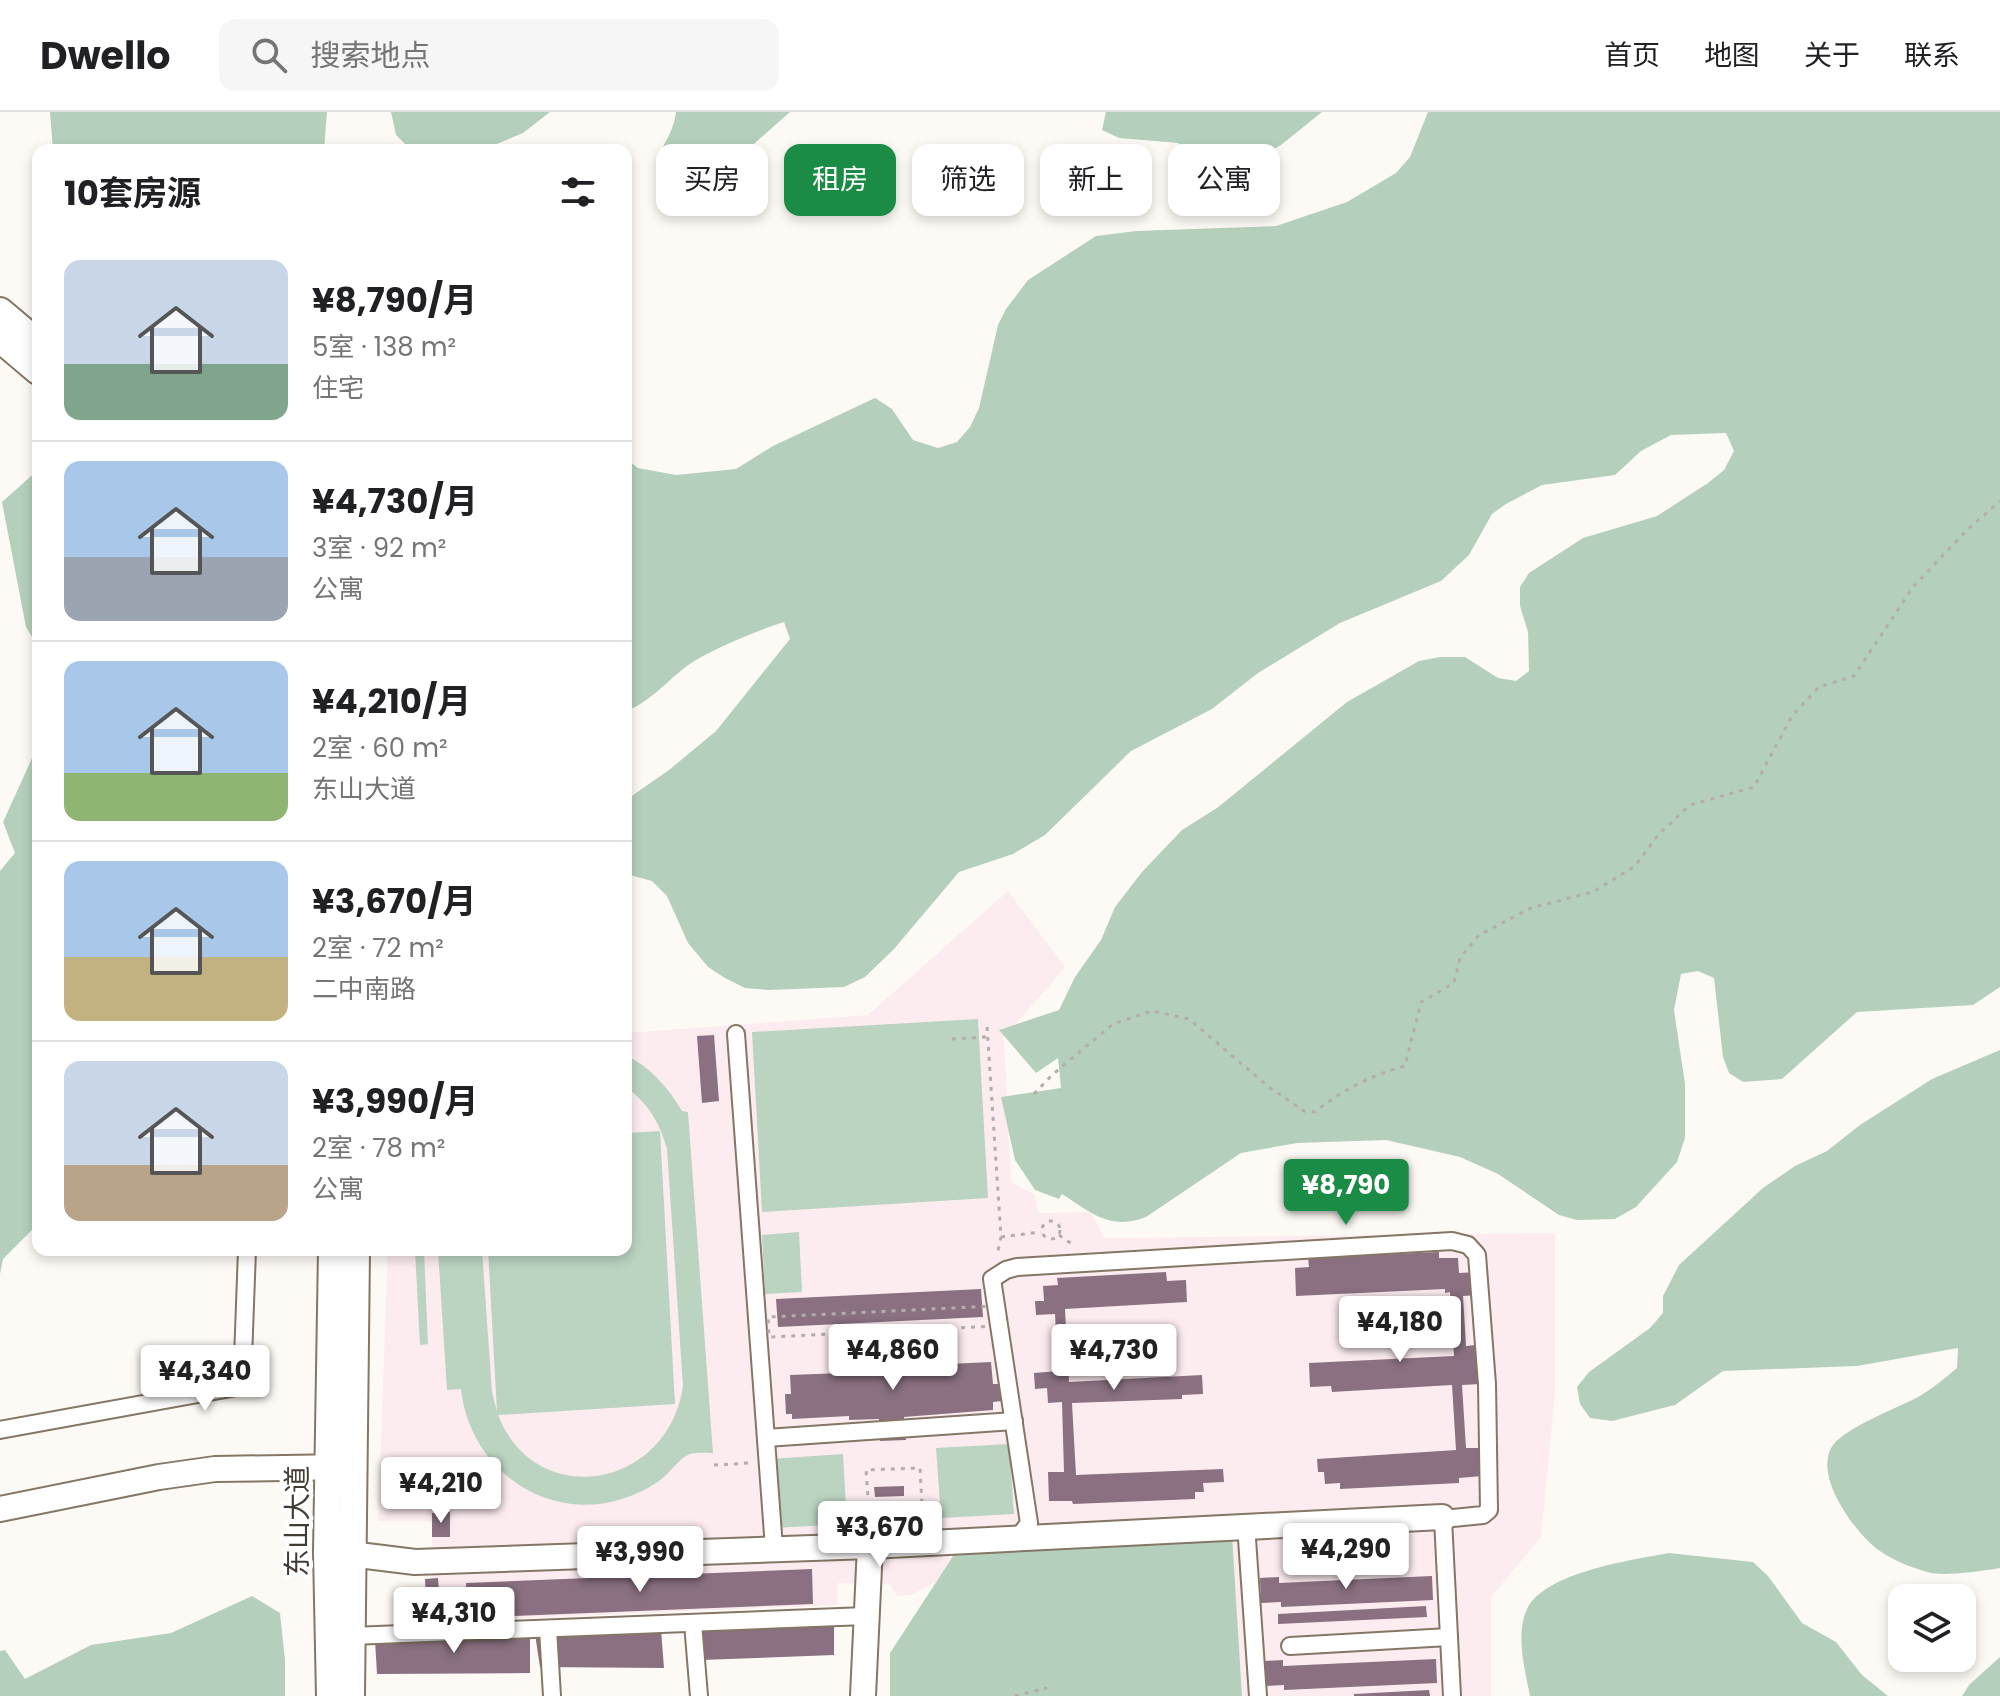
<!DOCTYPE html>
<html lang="zh">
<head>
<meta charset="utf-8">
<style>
	:root { --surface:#fff; --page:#f6f6f6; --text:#202124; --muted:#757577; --line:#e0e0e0; --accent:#1b8c45 }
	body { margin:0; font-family:Poppins,"Noto Sans SC",sans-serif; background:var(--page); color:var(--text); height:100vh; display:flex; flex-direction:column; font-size:30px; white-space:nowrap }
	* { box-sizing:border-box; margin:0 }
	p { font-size:26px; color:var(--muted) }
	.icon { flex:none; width:44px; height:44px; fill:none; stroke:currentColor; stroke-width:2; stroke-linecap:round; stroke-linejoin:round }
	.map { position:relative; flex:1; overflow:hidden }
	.details { position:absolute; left:32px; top:32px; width:600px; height:1112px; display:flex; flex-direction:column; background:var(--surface); border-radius:16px; box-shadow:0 4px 12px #0003 }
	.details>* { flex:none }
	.hud { position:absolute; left:656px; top:32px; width:760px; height:72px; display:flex; gap:16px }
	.tools { position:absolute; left:1888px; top:1472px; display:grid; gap:16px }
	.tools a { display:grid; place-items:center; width:88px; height:88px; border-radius:16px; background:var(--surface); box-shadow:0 4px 12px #0003; font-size:40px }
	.price { position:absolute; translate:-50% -68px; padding:0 18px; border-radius:8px; background:#fff; color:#222; font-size:26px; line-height:52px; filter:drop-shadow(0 2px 4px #0008) }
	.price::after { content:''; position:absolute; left:50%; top:48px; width:24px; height:18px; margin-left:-12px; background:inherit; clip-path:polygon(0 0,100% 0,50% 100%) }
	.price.selected { background:var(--accent); color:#fff }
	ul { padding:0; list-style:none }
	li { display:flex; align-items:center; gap:24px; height:200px; padding:0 32px }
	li+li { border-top:2px solid var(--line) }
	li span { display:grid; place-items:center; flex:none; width:224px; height:160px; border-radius:16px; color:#555 }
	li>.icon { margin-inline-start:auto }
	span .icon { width:96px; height:96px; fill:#fffc; stroke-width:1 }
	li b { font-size:34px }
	h2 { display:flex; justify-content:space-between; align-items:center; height:96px; padding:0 32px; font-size:34px }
	.chip { padding:0 28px; border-radius:16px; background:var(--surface); box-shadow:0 4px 12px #0003; font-size:28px; line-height:72px }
	.chip.selected { background:var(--accent); color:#fff }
	header { display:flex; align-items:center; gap:48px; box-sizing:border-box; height:112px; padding:0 40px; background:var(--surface); border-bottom:2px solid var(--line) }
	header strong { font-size:38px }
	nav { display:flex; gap:44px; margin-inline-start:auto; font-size:28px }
	.search { width:560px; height:72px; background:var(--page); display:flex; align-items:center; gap:20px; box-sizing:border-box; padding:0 28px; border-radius:16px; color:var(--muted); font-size:30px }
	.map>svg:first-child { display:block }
	.education { fill:#fcecef }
	.green { fill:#bbd3c1 }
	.forest { fill:#b4d0bc }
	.building { fill:#8a7081 }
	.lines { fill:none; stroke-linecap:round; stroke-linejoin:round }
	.street-casing { stroke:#857665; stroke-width:20 }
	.secondary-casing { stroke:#857665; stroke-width:28 }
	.primary-casing { stroke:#857665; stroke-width:30 }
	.path { stroke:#b3aea9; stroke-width:3; stroke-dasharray:4 6; stroke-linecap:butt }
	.street { stroke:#fff; stroke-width:16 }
	.secondary { stroke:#fff; stroke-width:24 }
	.primary { stroke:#fff; stroke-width:26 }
	.labels { text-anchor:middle; stroke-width:8; stroke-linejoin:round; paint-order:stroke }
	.street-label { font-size:28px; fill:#423b34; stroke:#fff }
</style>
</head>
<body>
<header>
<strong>Dwello</strong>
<div class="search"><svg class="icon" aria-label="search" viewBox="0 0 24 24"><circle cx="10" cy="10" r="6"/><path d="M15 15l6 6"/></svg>搜索地点</div>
<nav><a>首页</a><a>地图</a><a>关于</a><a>联系</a></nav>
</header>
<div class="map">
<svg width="2000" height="1584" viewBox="0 0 2000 1584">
	<rect width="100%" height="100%" fill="#fdfaf6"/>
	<!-- education -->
	<path class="education" d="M1008 779 1065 855 1004 926 1011 1070 1035 1083 1038 1101 1091 1100 1104 1126 1555 1121V1283L1541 1425 1491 1485V1584H1242L1232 1423 957 1438 936 1470 910 1483 897 1484 889 1472 838 1471 837 1493 427 1510 425 1467 432 1466V1409H378L388 1138H626V921L868 903Z"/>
	<!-- green -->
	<g class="green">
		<path d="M978 907 988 1086 762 1100 752 920Z"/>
		<path d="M626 943C651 956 668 975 682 999L688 1000 713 1341C706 1341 694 1340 688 1343 680 1346 672 1358 665 1364 656 1372 645 1378 633 1383 554 1416 470 1361 461 1277L447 1278 438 1138H482L492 1280 497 1300 488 1138H626V1021L660 1019 675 1292 498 1303C536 1400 668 1377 683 1274L667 1037C660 1011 648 991 626 975Z"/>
		<path d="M799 1120 802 1180 765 1182 762 1123Z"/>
		<path d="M415 1138H424L428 1232 420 1233Z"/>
		<path d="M1009 1332 1014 1402 941 1406 936 1336Z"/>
		<path d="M843 1342 847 1412 774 1416 770 1347Z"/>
	</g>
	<!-- forest -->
	<g class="forest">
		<path d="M50 0H327L324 38H53Z"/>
		<path d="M391 0H550L523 21 482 38H411L396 23Z"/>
		<path d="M676 0H790L705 75 688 79 668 77C647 35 671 37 676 0Z"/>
		<path d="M1106 0H1322L1281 33 1248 52 1209 54 1178 31 1119 26 1102 18Z"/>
		<path d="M1428 0H2000V875L1973 893 1857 900 1782 967 1743 970 1729 961 1723 945 1714 866 1698 859 1681 862 1674 898 1685 972V1026L1677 1050 1636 1095 1615 1107 1577 1108 1559 1103 1498 1062 1460 1045 1386 1028 1297 1031 1241 1041 1146 1105C1110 1119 1092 1101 1062 1082L1059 1087 1035 1078 1015 1048 1001 985 1061 976 1058 946 1036 961 999 918 1059 898 1075 865 1101 828 1115 795 1142 760 1182 718 1217 696 1347 590 1419 549 1440 545H1465L1498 566 1516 569 1529 559 1528 520 1520 494V475L1529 461 1583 426 1657 404 1708 371 1724 358 1734 339 1726 321 1671 323 1641 339 1615 363 1542 373 1506 392 1492 402 1469 443 1441 469 1340 511 1258 561 1212 597 1131 639 1045 723 1013 742 959 760 894 837 865 865 844 875 769 878 745 876 725 866 708 855 688 831 667 784 652 769 626 762V688L669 658 716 619 790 527 784 510C761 517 705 540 687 554 666 570 650 590 626 599V347L638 356 676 363 736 357 773 334 875 286 892 297 913 328 938 336 957 330 970 315 979 296 998 213 1006 197 1028 168 1096 124 1136 119 1276 114 1347 90 1396 61 1410 45Z"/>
		<path d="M38 358V535L26 515 2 390Z"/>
		<path d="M38 633V1112L3 1147 0 1162V759L15 741 3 710Z"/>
		<path d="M2000 938V1456C1983 1459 1943 1465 1927 1460 1910 1455 1892 1448 1877 1437 1854 1419 1812 1362 1833 1333 1847 1315 1897 1296 1918 1285 1932 1277 1945 1266 1957 1256L1958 1236 1857 1254 1723 1259 1675 1293 1612 1309 1590 1306 1580 1292 1577 1275 1589 1260 1650 1216 1663 1201V1184L1679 1153 1763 1076 1795 1054 1827 1039 1860 1013 1932 967Z"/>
		<path d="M1232 1422 1242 1584H890V1541L957 1438Z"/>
		<path d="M1669 1441 1753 1450 1768 1464 1802 1511 1836 1530 1862 1563 1888 1584H1530C1525 1558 1515 1522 1527 1497 1545 1460 1632 1448 1669 1441Z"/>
		<path d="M252 1484 280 1501 285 1548V1584H0V1539L5 1538 25 1567 91 1533 171 1521Z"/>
		<path d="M2000 1545V1584H1962L1969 1573Z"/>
	</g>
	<!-- building -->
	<g class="building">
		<path d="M714 923 719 989 702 991 697 924Z"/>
		<path d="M1439 1140V1146H1458L1459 1161 1477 1160 1478 1183 1463 1184 1466 1234 1485 1232 1481 1272 1462 1273 1466 1336H1482L1483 1364 1459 1366V1371L1340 1377V1371L1325 1372 1324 1360H1318L1317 1347 1456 1338 1452 1273 1332 1280 1331 1274 1310 1275 1309 1251 1454 1244 1450 1180 1445 1181V1177L1296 1184 1295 1156 1309 1155 1308 1146Z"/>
		<path d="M1166 1160 1167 1169 1186 1168 1187 1190 1065 1197 1069 1270 1202 1263 1203 1282 1182 1283V1287L1072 1291 1076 1363 1223 1357 1224 1370 1203 1371 1204 1380H1195V1387L1073 1392 1072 1389H1049L1048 1360H1064L1062 1290 1048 1291 1047 1276 1035 1277 1034 1261 1058 1259 1055 1202 1036 1203 1035 1189H1044L1043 1174 1058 1173 1057 1166Z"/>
		<path d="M981 1177 983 1205 778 1215 776 1187Z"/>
		<path d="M926 1244 927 1253 991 1250 993 1272H1001L1002 1289 993 1290V1298L904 1305 906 1328 880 1329 879 1307 849 1308V1304L792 1307V1302H786L785 1282H791L790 1263 842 1261V1249Z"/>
		<path d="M904 1374V1384L875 1385 874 1375Z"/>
		<path d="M450 1400V1425H432V1401Z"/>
		<path d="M812 1457 813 1492 467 1506 466 1471Z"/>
		<path d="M1432 1464 1433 1488 1281 1495V1490L1261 1491 1260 1466 1279 1465V1471Z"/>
		<path d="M438 1466 441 1509 427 1510 425 1467Z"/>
		<path d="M1426 1494 1427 1505 1278 1512V1502Z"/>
		<path d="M834 1511V1543L701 1548 698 1514Z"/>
		<path d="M661 1518 664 1556 540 1555 535 1522Z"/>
		<path d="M530 1523V1561L377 1562 375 1528Z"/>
		<path d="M1436 1547 1437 1571 1284 1578V1573L1265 1574 1264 1549 1283 1548V1554Z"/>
		<path d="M1429 1578 1430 1584H1354V1582Z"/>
	</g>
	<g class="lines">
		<defs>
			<g id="street">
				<path d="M736 922 774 1436"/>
				<path d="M0 1318 242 1274 247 1138"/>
				<path d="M766 1326 1014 1309"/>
				<path d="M1246 1413 1258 1584"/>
				<path d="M1018 1426 1029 1411 992 1167 1006 1158 1017 1155 1452 1129 1468 1133 1477 1143 1487 1272 1489 1398 1483 1403 1443 1407 1452 1584"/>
				<path d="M693 1511 699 1584"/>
				<path d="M548 1517 552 1584"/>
				<path d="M351 1524 866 1504"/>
				<path d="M1290 1534 1449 1525"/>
			</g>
			<g id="secondary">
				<path d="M0 1397 159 1365 215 1357 346 1355"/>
				<path d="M334 1440 415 1450 870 1434 1442 1405 1443 1407"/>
				<path d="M863 1584 870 1434"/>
			</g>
			<g id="primary">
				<path d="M0 199 38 231"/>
				<path d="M0 227 38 259"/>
				<path d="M330 1584 327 1440 332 1138"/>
				<path d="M351 1584 356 1138"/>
			</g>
		</defs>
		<!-- street casing -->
		<use href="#street" class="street-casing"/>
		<!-- secondary casing -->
		<use href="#secondary" class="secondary-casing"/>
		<!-- primary casing -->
		<use href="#primary" class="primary-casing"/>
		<!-- path -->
		<g class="path">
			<path d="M987 915 1001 1125 997 1144"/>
			<path d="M952 927 988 925"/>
			<path d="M1034 982 1052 963 1113 912 1152 899 1189 907 1270 976 1304 999 1315 1000C1342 978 1372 963 1405 954L1421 890 1454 871 1460 846 1479 823 1531 796 1593 780 1635 754 1658 723 1690 693 1754 675 1792 604 1819 575 1854 564 1913 475 1966 419 2000 389"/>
			<circle cx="1051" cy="1118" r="9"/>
			<path d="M1059 1123 1075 1134"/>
			<path d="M1001 1125 1041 1120"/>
			<path d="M994 1194 995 1214 769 1225 768 1205Z"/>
			<path d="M714 1353 750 1351"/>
			<path d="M870 1413 866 1358 920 1356 923 1411"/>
			<path d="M1015 1584 1047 1576"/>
		</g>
		<!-- street -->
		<use href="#street" class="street"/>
		<!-- secondary -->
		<use href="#secondary" class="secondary"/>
		<!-- primary -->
		<use href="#primary" class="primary"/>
	</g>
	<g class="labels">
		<!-- street labels -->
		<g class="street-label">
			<text transform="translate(297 1409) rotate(-90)" y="10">东山大道</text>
		</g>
	</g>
</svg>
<div class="tools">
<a><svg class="icon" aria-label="layers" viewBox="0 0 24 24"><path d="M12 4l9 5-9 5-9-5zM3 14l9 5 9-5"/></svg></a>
</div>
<b class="price selected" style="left:1346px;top:1115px">¥8,790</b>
<b class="price" style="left:1400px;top:1252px">¥4,180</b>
<b class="price" style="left:893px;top:1280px">¥4,860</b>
<b class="price" style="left:1114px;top:1280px">¥4,730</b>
<b class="price" style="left:205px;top:1301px">¥4,340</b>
<b class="price" style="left:441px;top:1413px">¥4,210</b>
<b class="price" style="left:880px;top:1457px">¥3,670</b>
<b class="price" style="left:1346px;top:1479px">¥4,290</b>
<b class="price" style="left:640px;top:1482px">¥3,990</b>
<b class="price" style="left:454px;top:1543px">¥4,310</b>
<div class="hud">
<a class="chip">买房</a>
<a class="chip selected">租房</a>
<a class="chip">筛选</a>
<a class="chip">新上</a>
<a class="chip">公寓</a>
</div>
<section class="details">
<h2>10套房源<svg class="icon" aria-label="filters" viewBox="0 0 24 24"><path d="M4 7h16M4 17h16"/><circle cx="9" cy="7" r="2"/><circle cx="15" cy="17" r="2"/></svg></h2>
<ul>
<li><span style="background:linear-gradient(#c9d6e8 65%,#7fa58c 0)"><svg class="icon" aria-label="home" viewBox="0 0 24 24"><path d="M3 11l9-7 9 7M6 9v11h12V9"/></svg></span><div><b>¥8,790/月</b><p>5室 · 138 m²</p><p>住宅</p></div></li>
<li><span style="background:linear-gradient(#a9c7e8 60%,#9aa5b1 0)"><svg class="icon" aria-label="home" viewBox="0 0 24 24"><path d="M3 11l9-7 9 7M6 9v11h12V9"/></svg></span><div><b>¥4,730/月</b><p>3室 · 92 m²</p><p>公寓</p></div></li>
<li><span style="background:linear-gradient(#a9c7e8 70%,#8fb573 0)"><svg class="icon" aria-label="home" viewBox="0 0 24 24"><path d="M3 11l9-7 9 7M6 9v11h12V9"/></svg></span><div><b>¥4,210/月</b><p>2室 · 60 m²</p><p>东山大道</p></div></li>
<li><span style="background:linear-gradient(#a9c7e8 60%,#c2b280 0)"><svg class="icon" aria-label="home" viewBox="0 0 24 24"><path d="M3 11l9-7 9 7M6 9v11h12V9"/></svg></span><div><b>¥3,670/月</b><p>2室 · 72 m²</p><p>二中南路</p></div></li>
<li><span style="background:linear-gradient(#c9d6e8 65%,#b9a48a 0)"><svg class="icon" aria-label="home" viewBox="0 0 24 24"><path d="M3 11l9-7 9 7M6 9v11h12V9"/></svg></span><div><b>¥3,990/月</b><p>2室 · 78 m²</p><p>公寓</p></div></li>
</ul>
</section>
</div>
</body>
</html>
